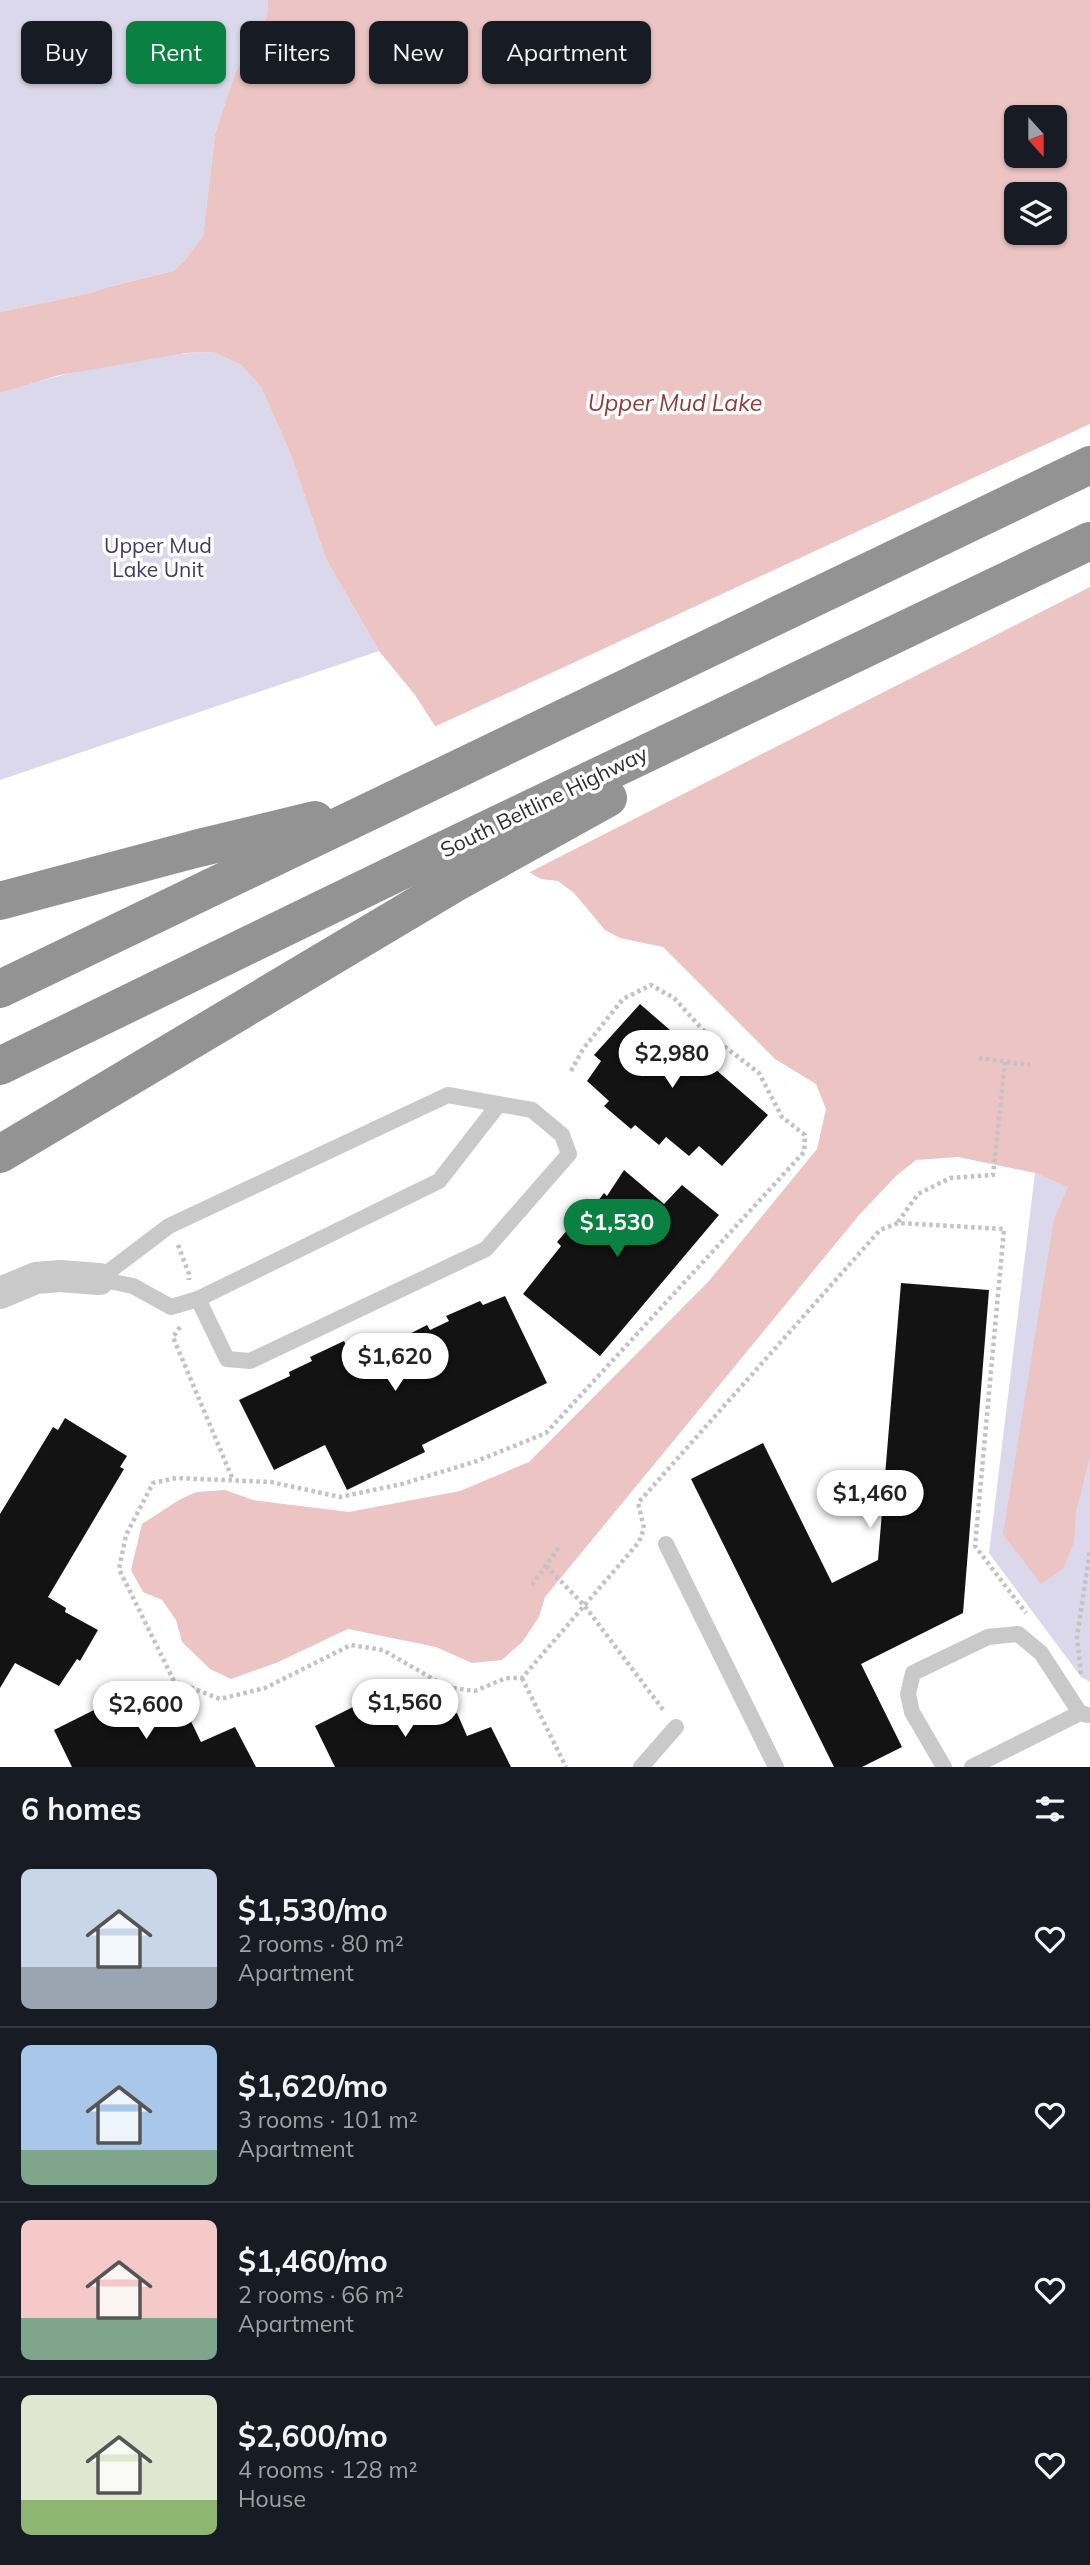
<!DOCTYPE html>
<html lang="en">
<head>
<meta charset="utf-8">
<style>
	:root { --surface:#171b24; --page:#20242c; --text:#f1f3f6; --muted:#9ea1a6; --line:#363941; --accent:#0b8043 }
	body { margin:0; font-family:Mulish,sans-serif; background:var(--page); color:var(--text); height:100vh; display:flex; flex-direction:column; font-size:26px; white-space:nowrap }
	* { box-sizing:border-box; margin:0 }
	p { font-size:23px; color:var(--muted) }
	.icon { flex:none; width:38px; height:38px; fill:none; stroke:currentColor; stroke-width:2; stroke-linecap:round; stroke-linejoin:round }
	.map { position:relative; height:1767px; overflow:hidden }
	.drawer { display:flex; flex-direction:column; background:var(--surface); flex:1 }
	.drawer>* { flex:none }
	.hud { position:absolute; left:21px; top:21px; width:700px; height:63px; display:flex; gap:14px }
	.needle { width:46px; rotate:159deg }
	.buttons { position:absolute; left:1004px; top:105px; display:grid; gap:14px }
	.buttons a { display:grid; place-items:center; width:63px; height:63px; border-radius:10px; background:var(--surface); box-shadow:0 2px 5px #0004; font-size:35px }
	.price { position:absolute; translate:-50% -60px; padding:0 16px; border-radius:24px; background:#fff; color:#222; font-size:23px; line-height:46px; filter:drop-shadow(0 2px 4px #0008) }
	.price::after { content:''; position:absolute; left:50%; top:42px; width:21px; height:16px; margin-left:-10px; background:inherit; clip-path:polygon(0 0,100% 0,50% 100%) }
	.price.on { background:var(--accent); color:#fff }
	ul { padding:0; list-style:none }
	li { display:flex; align-items:center; gap:21px; height:175px; padding:0 21px }
	li+li { border-top:2px solid var(--line) }
	li span { display:grid; place-items:center; flex:none; width:196px; height:140px; border-radius:10px; color:#555 }
	li>.icon { margin-inline-start:auto }
	span .icon { width:84px; height:84px; fill:#fffc; stroke-width:1 }
	li b { font-size:30px }
	h2 { display:flex; justify-content:space-between; align-items:center; height:84px; padding:0 21px; font-size:30px }
	.tag { padding:0 24px; border-radius:10px; background:var(--surface); box-shadow:0 2px 5px #0004; font-size:24px; line-height:63px }
	.tag.on { background:var(--accent); color:#fff }
	.map>svg:first-child { display:block }
	.green { fill:#dad8ea }
	.water { fill:#ebc4c3; fill-rule:evenodd }
	.pier { fill:#fff }
	.building { fill:#131313 }
	.lines { fill:none; stroke-linecap:round; stroke-linejoin:round }
	.path { stroke:#c3c3c3; stroke-width:4.5; stroke-dasharray:3.5 3.5; stroke-linecap:butt }
	.lane { stroke:#c9c9c9; stroke-width:16 }
	.street { stroke:#c9c9c9; stroke-width:32 }
	.highway { stroke:#939393; stroke-width:38 }
	.labels { text-anchor:middle; stroke-width:7; stroke-linejoin:round; paint-order:stroke }
	.park-label { font-size:21px; fill:#403967; stroke:#fff }
	.street-label { font-size:21px; fill:#2c2c2c; stroke:#fff }
	.water-label { font-size:23px; font-style:italic; fill:#8e3b39; stroke:#fff }
</style>
</head>
<body>
<div class="map">
<svg width="1090" height="1767" viewBox="0 0 1090 1767">
	<rect width="100%" height="100%" fill="#fff"/>
	<!-- green -->
	<g class="green">
		<path d="M0 0H268L267 16 235 73 215 134 203 236 185 260 173 271 108 287 90 293 0 312Z"/>
		<path d="M213 352 241 365 261 387 291 455 326 559 379 651 0 780V393C68 372 141 354 213 352Z"/>
		<path d="M1035 1173 1069 1187 1090 1192V1682L1081 1677 989 1553Z"/>
	</g>
	<!-- water -->
	<path class="water" d="M268 0H1090V1456L1076 1512 1074 1542 1063 1569 1041 1584 1003 1534 1054 1219 1068 1187 1035 1173 958 1157 916 1160 896 1176 860 1214 545 1597 539 1617 523 1641 502 1660 472 1663 436 1647 348 1629 276 1663 231 1679 210 1669 182 1642 176 1620 162 1600 143 1592 131 1570 142 1524 179 1500 196 1492 225 1490 253 1500 349 1512 460 1491 529 1462 709 1281 817 1149 826 1109 816 1084 775 1059 663 947 620 938 605 930 574 893 558 881 541 879 529 872 415 695 379 651 326 559 291 455 261 387 241 365 213 352 186 353 60 375 0 393V312L90 293 108 287 173 271 185 260 203 236 215 134 235 73 267 16ZM1017 117H1055V156H1017ZM1017 194H1055V233H1017Z"/>
	<!-- pier -->
	<path class="pier" d="M1090 424V587L526 874 432 728Z"/>
	<!-- building -->
	<g class="building">
		<path d="M640 1004 768 1115 722 1166 699 1146 689 1156 666 1137 659 1145 635 1125 631 1129 604 1106 609 1101 587 1081 601 1061 594 1055Z"/>
		<path d="M624 1170 664 1204 682 1185 719 1215 600 1356 523 1294 561 1246 557 1242 581 1214 586 1217 604 1193 607 1196Z"/>
		<path d="M901 1283 989 1290 963 1613 861 1664 902 1747 862 1767H834L691 1479 763 1443 832 1583 878 1560Z"/>
		<path d="M505 1296 547 1383 422 1445 425 1452 347 1490 325 1445 274 1470 239 1400 290 1376 289 1372 312 1361 310 1357 344 1341 346 1345 368 1335 379 1355 397 1347 394 1342 427 1325 430 1330 449 1321 446 1316 480 1301 483 1305Z"/>
		<path d="M65 1418 127 1456 120 1467 124 1469 48 1597 66 1608 65 1612 98 1630 80 1661 77 1659 59 1686 15 1663 0 1688V1514L53 1427 58 1430Z"/>
		<path d="M387 1690 399 1713 423 1703 433 1723 457 1713 467 1736 491 1727 511 1767H335L315 1726Z"/>
		<path d="M132 1691 147 1725 185 1709 201 1742 235 1727 256 1767H72L54 1730Z"/>
	</g>
	<g class="lines">
		<!-- path -->
		<g class="path">
			<path d="M979 1058 1030 1065"/>
			<path d="M571 1071 583 1049 623 999 651 985 674 998 704 1031 759 1073 782 1117 805 1135 804 1152 546 1433 477 1461 402 1484 340 1497 271 1482 176 1478 153 1483 126 1535 119 1569 174 1681 220 1699 265 1688 351 1645 383 1650 447 1687 475 1691 506 1678H522L639 1542 644 1528 638 1503 880 1230 898 1223 1004 1229 975 1546 1026 1613"/>
			<path d="M898 1222 918 1194 950 1178 993 1175 1005 1062"/>
			<path d="M178 1245 189 1274V1280"/>
			<path d="M180 1327 173 1337 233 1480"/>
			<path d="M546 1566 584 1605 664 1711"/>
			<path d="M532 1585 560 1546"/>
			<path d="M1081 1674 1077 1637 1090 1551"/>
			<path d="M522 1678 566 1767"/>
		</g>
		<!-- lane -->
		<g class="lane">
			<path d="M99 1279 169 1226 448 1095 532 1110 562 1135 569 1154 486 1249 250 1361 227 1359 198 1299"/>
			<path d="M99 1279 133 1286 171 1307 198 1299 439 1181 499 1104"/>
			<path d="M666 1544 776 1767"/>
			<path d="M641 1767 676 1727"/>
			<path d="M944 1767 912 1712 908 1694 913 1673 988 1637 1018 1634 1041 1653 1080 1713"/>
			<path d="M972 1767 1080 1713 1088 1715"/>
		</g>
		<!-- street -->
		<path class="street" d="M0 1293 36 1278 60 1276 99 1279"/>
		<!-- highway -->
		<g class="highway">
			<path d="M0 901 195 849 315 820"/>
			<path d="M0 989 1090 465"/>
			<path d="M0 1066 440 852 1090 541"/>
			<path d="M0 1154 455 883 608 798"/>
		</g>
	</g>
	<g class="labels">
		<!-- park labels -->
		<g class="park-label">
			<text x="158" y="553">Upper Mud<tspan x="158" dy="24">Lake Unit</tspan></text>
		</g>
		<!-- street labels -->
		<g class="street-label">
			<text transform="translate(544 802) rotate(-26)" y="7">South Beltline Highway</text>
		</g>
		<!-- water labels -->
		<g class="water-label">
			<text x="675" y="411">Upper Mud Lake</text>
		</g>
	</g>
</svg>
<div class="buttons">
<a><svg class="needle" viewBox="-14 -14 28 28"><path d="M0-13l5 13h-10z" fill="#e53935"/><path d="M0 13l5-13h-10z" fill="#9ea1a6"/></svg></a>
<a><svg class="icon" aria-label="layers" viewBox="0 0 24 24"><path d="M12 4l9 5-9 5-9-5zM3 14l9 5 9-5"/></svg></a>
</div>
<b class="price" style="left:672px;top:1090px">$2,980</b>
<b class="price on" style="left:617px;top:1259px">$1,530</b>
<b class="price" style="left:395px;top:1393px">$1,620</b>
<b class="price" style="left:870px;top:1530px">$1,460</b>
<b class="price" style="left:405px;top:1739px">$1,560</b>
<b class="price" style="left:146px;top:1741px">$2,600</b>
<div class="hud">
<a class="tag">Buy</a>
<a class="tag on">Rent</a>
<a class="tag">Filters</a>
<a class="tag">New</a>
<a class="tag">Apartment</a>
</div>
</div>
<section class="drawer">
<h2>6 homes<svg class="icon" aria-label="filters" viewBox="0 0 24 24"><path d="M4 7h16M4 17h16"/><circle cx="9" cy="7" r="2"/><circle cx="15" cy="17" r="2"/></svg></h2>
<ul>
<li><span style="background:linear-gradient(#c9d6e8 70%,#9aa5b1 0)"><svg class="icon" aria-label="home" viewBox="0 0 24 24"><path d="M3 11l9-7 9 7M6 9v11h12V9"/></svg></span><div><b>$1,530/mo</b><p>2 rooms · 80 m²</p><p>Apartment</p></div><svg class="icon" aria-label="heart" viewBox="0 0 24 24"><path d="M12 20l-8-8c-3-5 5-10 8-4 3-6 11-1 8 4z"/></svg></li>
<li><span style="background:linear-gradient(#a9c7e8 75%,#7fa58c 0)"><svg class="icon" aria-label="home" viewBox="0 0 24 24"><path d="M3 11l9-7 9 7M6 9v11h12V9"/></svg></span><div><b>$1,620/mo</b><p>3 rooms · 101 m²</p><p>Apartment</p></div><svg class="icon" aria-label="heart" viewBox="0 0 24 24"><path d="M12 20l-8-8c-3-5 5-10 8-4 3-6 11-1 8 4z"/></svg></li>
<li><span style="background:linear-gradient(#f6c9c9 70%,#7fa58c 0)"><svg class="icon" aria-label="home" viewBox="0 0 24 24"><path d="M3 11l9-7 9 7M6 9v11h12V9"/></svg></span><div><b>$1,460/mo</b><p>2 rooms · 66 m²</p><p>Apartment</p></div><svg class="icon" aria-label="heart" viewBox="0 0 24 24"><path d="M12 20l-8-8c-3-5 5-10 8-4 3-6 11-1 8 4z"/></svg></li>
<li><span style="background:linear-gradient(#dfe7d0 75%,#8fb573 0)"><svg class="icon" aria-label="home" viewBox="0 0 24 24"><path d="M3 11l9-7 9 7M6 9v11h12V9"/></svg></span><div><b>$2,600/mo</b><p>4 rooms · 128 m²</p><p>House</p></div><svg class="icon" aria-label="heart" viewBox="0 0 24 24"><path d="M12 20l-8-8c-3-5 5-10 8-4 3-6 11-1 8 4z"/></svg></li>
</ul>
</section>
</body>
</html>
